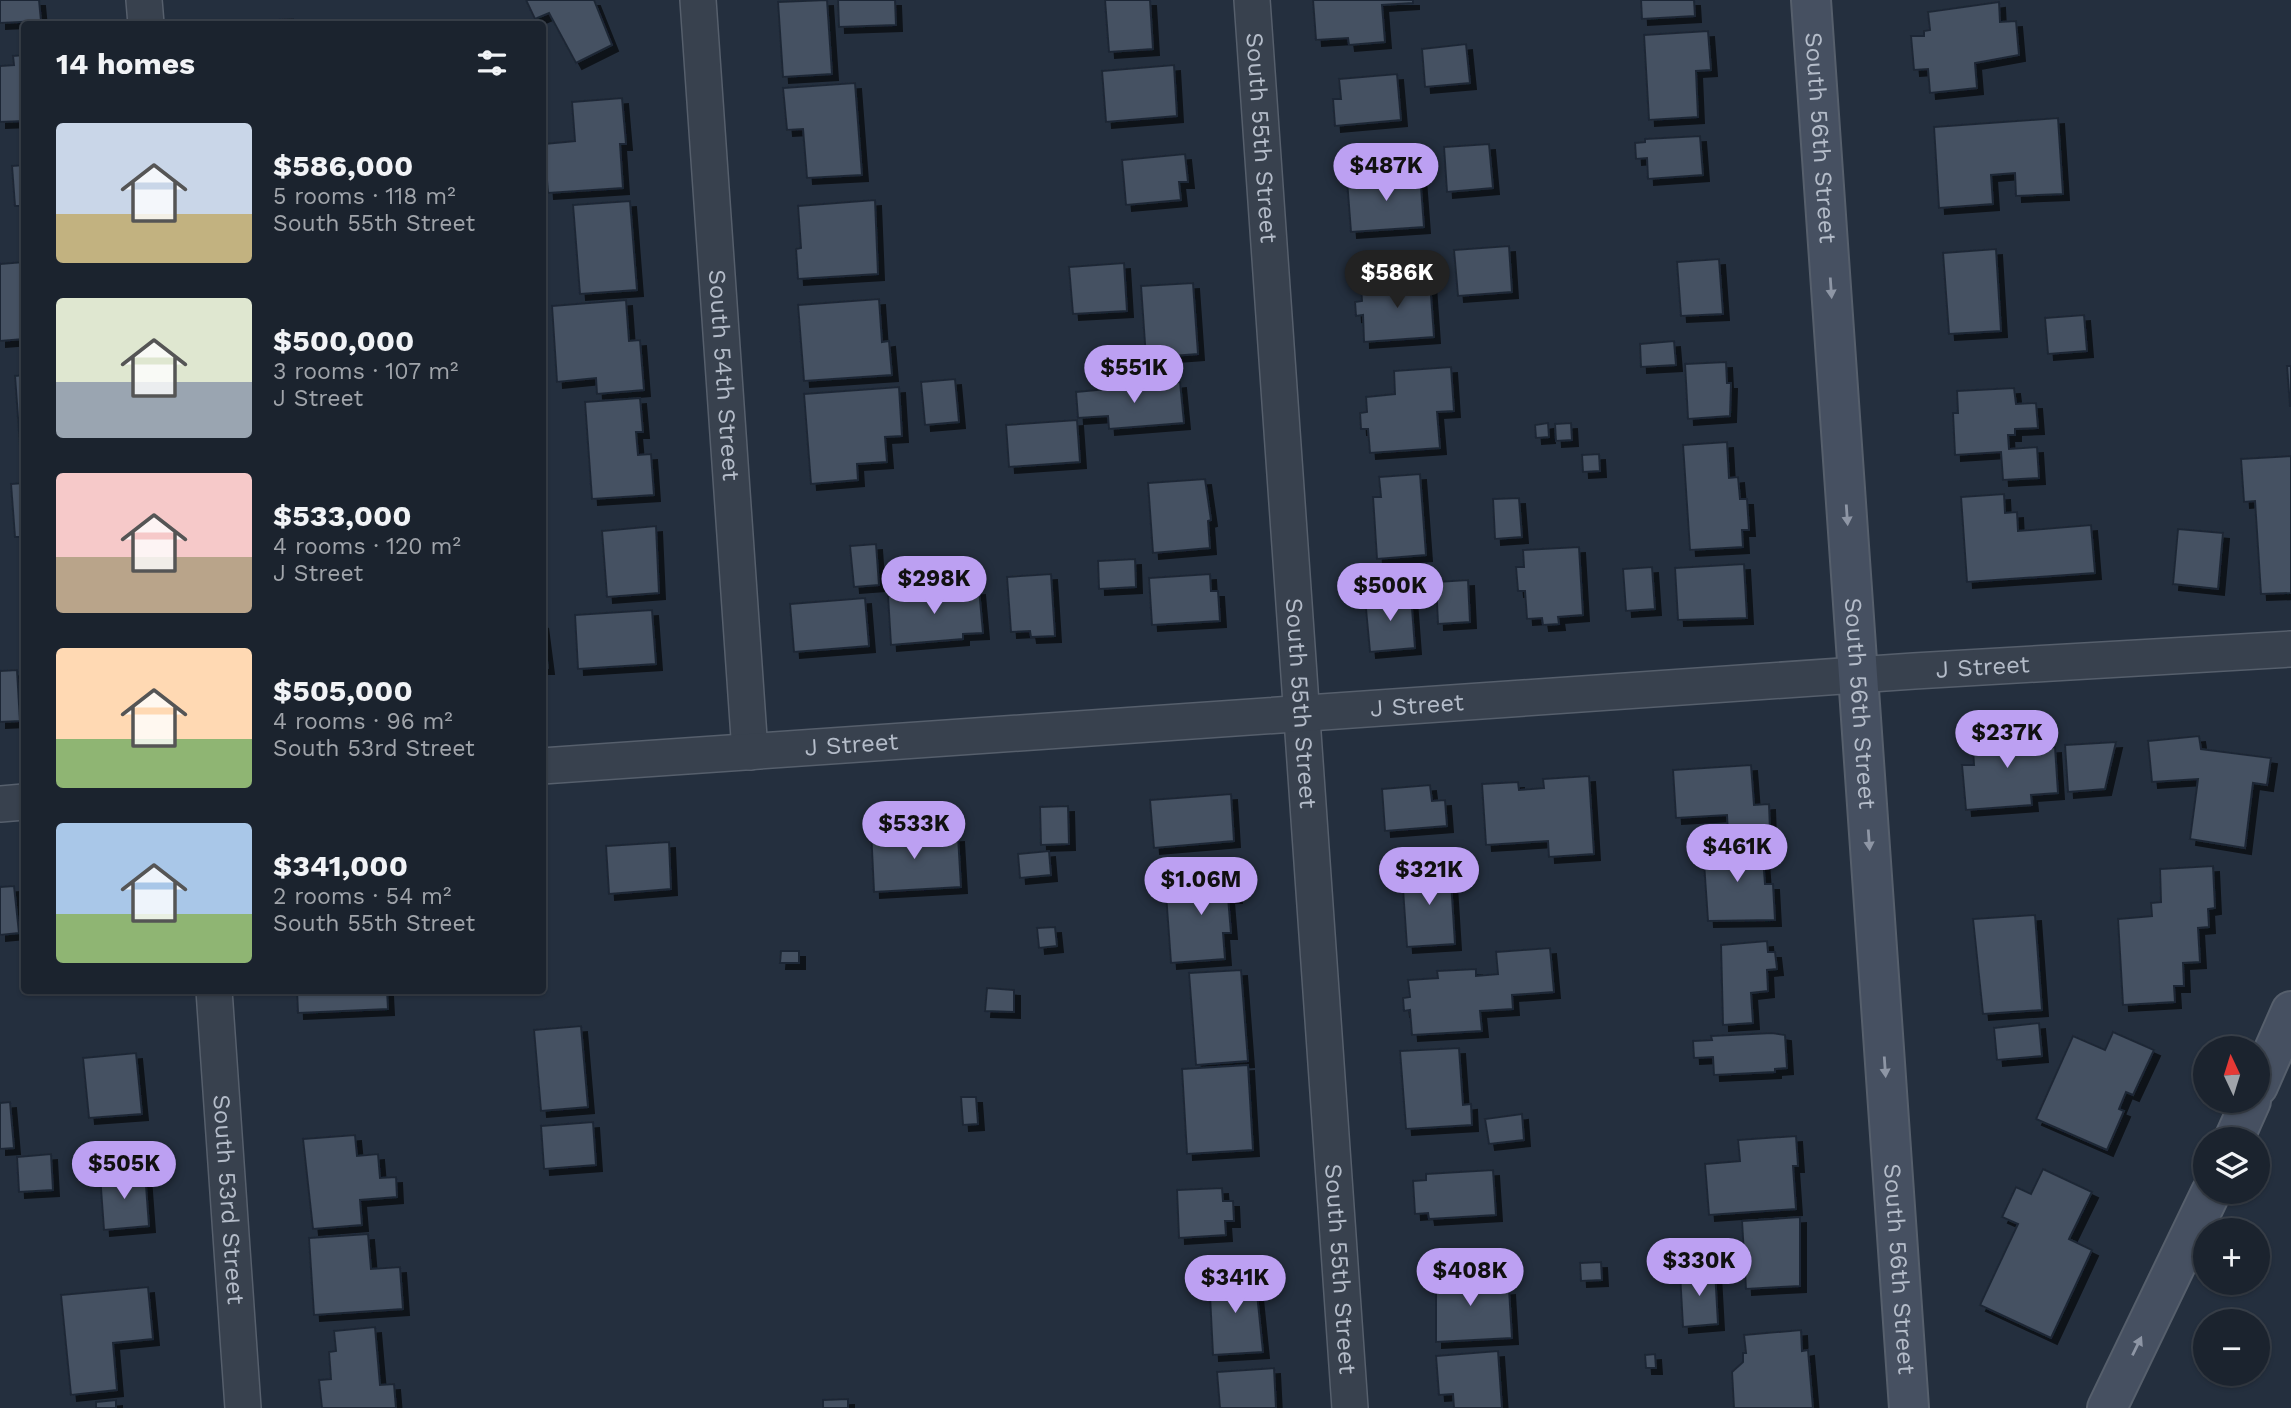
<!DOCTYPE html>
<html lang="en">
<head>
<meta charset="utf-8">
<style>
	:root { --surface:#1b232e; --page:#282f3a; --text:#f1f3f6; --muted:#a0a4aa; --line:#39404a; --accent:#bca0f2 }
	body { margin:0; font-family:"Work Sans",sans-serif; background:var(--page); color:var(--text); height:100vh; display:flex; flex-direction:column; font-size:26px; white-space:nowrap }
	* { box-sizing:border-box; margin:0 }
	p { font-size:23px; color:var(--muted) }
	.icon { flex:none; width:38px; height:38px; fill:none; stroke:currentColor; stroke-width:2; stroke-linecap:round; stroke-linejoin:round }
	.map { position:relative; flex:1; overflow:hidden }
	.drawer { position:absolute; left:21px; top:21px; width:525px; height:973px; display:flex; flex-direction:column; background:var(--surface); border-radius:7px; box-shadow:0 2px 5px #0004,0 0 0 2px var(--line) }
	.drawer>* { flex:none }
	.needle { width:46px; rotate:356deg }
	.tools { position:absolute; left:2193px; top:1036px; display:grid; gap:14px }
	.tools a { display:grid; place-items:center; width:77px; height:77px; border-radius:50%; background:var(--surface); box-shadow:0 2px 5px #0004,0 0 0 2px var(--line); font-size:35px }
	.price { position:absolute; translate:-50% -60px; padding:0 16px; border-radius:24px; background:var(--accent); color:#111; font-size:23px; line-height:46px; filter:drop-shadow(0 2px 4px #0008) }
	.price::after { content:''; position:absolute; left:50%; top:42px; width:21px; height:16px; margin-left:-10px; background:inherit; clip-path:polygon(0 0,100% 0,50% 100%) }
	.price.current { background:#222; color:#fff }
	ul { padding:0; list-style:none }
	li { display:flex; align-items:center; gap:21px; height:175px; padding:0 35px }
	li span { display:grid; place-items:center; flex:none; width:196px; height:140px; border-radius:7px; color:#555 }
	li>.icon { margin-inline-start:auto }
	span .icon { width:84px; height:84px; fill:#fffc; stroke-width:1 }
	li b { font-size:30px }
	h2 { display:flex; justify-content:space-between; align-items:center; height:84px; padding:0 35px; font-size:30px }
	.map>svg:first-child { display:block }
	.building { fill:#455162; stroke:#1f2835; stroke-width:2; filter:url(#shadow) }
	.lines { fill:none; stroke-linecap:round; stroke-linejoin:round }
	.street-casing { stroke:#565f6c; stroke-width:38 }
	.secondary-casing { stroke:#565f6c; stroke-width:42 }
	.street { stroke:#38414e; stroke-width:35 }
	.secondary { stroke:#465061; stroke-width:38 }
	.oneway { fill:#8e96a5 }
	.labels { text-anchor:middle; stroke-width:7; stroke-linejoin:round; paint-order:stroke }
	.street-label { font-size:24px; fill:#b4bcc9; stroke:#1d2633 }
</style>
</head>
<body>
<div class="map">
<svg width="2291" height="1408" viewBox="0 0 2291 1408">
	<defs>
		<filter id="shadow"><feDropShadow dx="6" dy="6" stdDeviation="0" flood-color="#0009"/></filter>
	</defs>
	<rect width="100%" height="100%" fill="#242f3e"/>
	<!-- building -->
	<g class="building">
		<path d="M0 0H39L41 21 0 23Z"/>
		<path d="M526 0H594L612 45 576 63 549 13 535 19Z"/>
		<path d="M827 0 832 74 783 77 778 2Z"/>
		<path d="M838 0H895L896 25 839 27Z"/>
		<path d="M1105 0H1150L1153 49 1109 52Z"/>
		<path d="M1313 0H1413V3L1382 5 1385 42 1349 45 1348 38 1316 40Z"/>
		<path d="M1641 0H1694L1695 16 1642 19Z"/>
		<path d="M1999 2 2000 22 2016 21 2019 55 1975 63 1977 88 1930 93 1928 69 1914 70 1911 36H1924V31L1930 30 1928 12Z"/>
		<path d="M293 19V24H233V23Z"/>
		<path d="M1708 31 1711 70 1696 71 1698 117 1649 120 1644 35Z"/>
		<path d="M1466 44 1470 83 1425 87 1422 49Z"/>
		<path d="M24 55V121L0 122V66L14 65 13 56Z"/>
		<path d="M1174 65 1177 116 1106 122 1102 71Z"/>
		<path d="M1397 74 1401 120 1335 126 1333 99H1341L1339 79Z"/>
		<path d="M855 83 862 175 807 178 803 129 787 130 783 88Z"/>
		<path d="M622 98 626 144H620L623 188 548 193 544 144 575 141 572 102Z"/>
		<path d="M2058 118 2063 194 2016 196 2015 173 1991 175 1993 204 1939 208 1934 127Z"/>
		<path d="M1700 136 1703 175 1648 179 1647 158 1636 159 1635 143 1645 142V139Z"/>
		<path d="M1489 144 1493 188 1447 192 1444 147Z"/>
		<path d="M1185 154 1188 182H1179L1181 200 1126 205 1122 160Z"/>
		<path d="M24 165V206H15L12 166Z"/>
		<path d="M1420 174 1424 227 1351 232 1347 180Z"/>
		<path d="M875 200 878 274 798 279 796 249 801 248 798 206Z"/>
		<path d="M630 201 637 290 580 294 573 205Z"/>
		<path d="M1509 246 1512 292 1458 296 1454 250Z"/>
		<path d="M1996 249 2001 331 1949 334 1943 253Z"/>
		<path d="M1719 259 1723 314 1681 316 1677 262Z"/>
		<path d="M24 262V339L0 341V264Z"/>
		<path d="M1124 263 1127 311 1073 314 1069 267Z"/>
		<path d="M1414 275V283L1430 281 1434 337 1364 342 1363 315 1356 316 1355 302 1362 301 1361 285 1390 284V276Z"/>
		<path d="M1193 283 1198 354 1146 358 1141 286Z"/>
		<path d="M879 299 882 342 889 341 892 375 804 381 798 305Z"/>
		<path d="M626 300 629 341 640 340 644 390 597 394 596 378 557 382 552 306Z"/>
		<path d="M2084 315 2087 351 2048 354 2045 318Z"/>
		<path d="M1674 341 1676 365 1641 367 1640 344Z"/>
		<path d="M1726 362 1727 383H1731L1730 416 1688 419 1685 364Z"/>
		<path d="M2287 366H2291V406H2290Z"/>
		<path d="M1451 367 1454 411 1437 412 1440 448 1370 453 1368 429H1361L1360 413 1367 412 1366 397 1395 394 1394 371Z"/>
		<path d="M24 375V444L20 445 15 376Z"/>
		<path d="M955 379 959 422 925 425 921 382Z"/>
		<path d="M1180 382 1184 423 1109 429 1108 416 1078 418 1076 392Z"/>
		<path d="M899 387 902 436 885 437 887 462 857 464 858 480 811 484 804 394Z"/>
		<path d="M2014 388 2016 404 2036 403 2038 428 2015 429V435H2008L2009 449 2037 447 2039 478 2003 480 2001 452 1955 455 1953 413H1958L1957 391Z"/>
		<path d="M640 398 643 432H636L638 455 651 454 654 495 592 499 585 402Z"/>
		<path d="M1077 420 1080 462 1009 467 1006 425Z"/>
		<path d="M1548 423 1549 437 1536 438 1535 425Z"/>
		<path d="M1571 423 1572 440 1556 441 1555 424Z"/>
		<path d="M1727 442 1729 478 1738 477 1740 499H1747L1749 530H1742L1743 547 1690 550 1683 445Z"/>
		<path d="M1599 454 1600 471 1583 472 1582 455Z"/>
		<path d="M2291 456V593L2261 594 2255 501 2244 502 2241 459Z"/>
		<path d="M1420 474 1426 555 1377 559 1373 497H1381L1379 477Z"/>
		<path d="M1205 479 1211 520 1208 521 1210 548 1153 553 1148 483Z"/>
		<path d="M24 483V537H15L11 484Z"/>
		<path d="M2004 494 2005 513 2017 512 2018 531 2091 525 2095 573 1967 582 1961 497Z"/>
		<path d="M1519 498 1522 537 1495 539 1493 499Z"/>
		<path d="M656 526 659 593 607 597 602 531Z"/>
		<path d="M2178 529 2223 533 2218 589 2173 584Z"/>
		<path d="M876 544 879 585 854 587 850 546Z"/>
		<path d="M1579 547 1583 615 1558 617 1559 624 1543 625 1542 618 1527 619 1525 591H1518L1516 567H1524L1523 550Z"/>
		<path d="M1135 559 1136 587 1099 589 1098 561Z"/>
		<path d="M1744 564 1747 618 1678 620 1675 568Z"/>
		<path d="M1652 567 1655 609 1626 611 1623 569Z"/>
		<path d="M1051 574 1055 636 1031 637 1030 631 1011 632 1007 577Z"/>
		<path d="M1210 574 1211 591H1218L1220 621 1152 625 1149 578Z"/>
		<path d="M1468 580 1470 622 1438 624 1436 582Z"/>
		<path d="M979 589 983 633 963 634V639L891 645 888 596Z"/>
		<path d="M1411 595 1415 648 1370 652 1365 598Z"/>
		<path d="M865 598 869 646 794 652 790 604Z"/>
		<path d="M652 610 656 664 578 669 575 615Z"/>
		<path d="M542 622 548 668H542Z"/>
		<path d="M17 670 20 721 0 722V671Z"/>
		<path d="M2026 727 2027 749 2055 747 2058 793 2031 795 2032 805 1966 810 1962 765H1974L1972 731Z"/>
		<path d="M2199 736 2201 749 2271 758 2267 785 2253 783 2245 848 2190 839 2198 779 2152 782 2148 741Z"/>
		<path d="M2116 742 2105 789 2068 792 2065 745Z"/>
		<path d="M1751 765 1754 805 1769 804 1770 831 1728 834 1727 815 1676 818 1673 770Z"/>
		<path d="M1589 776 1594 854 1549 857 1548 841 1486 845 1482 784 1518 782 1519 790 1544 788 1543 779Z"/>
		<path d="M1430 785 1432 801 1445 800 1447 826 1385 831 1382 789Z"/>
		<path d="M1231 794 1234 841 1154 848 1150 800Z"/>
		<path d="M1068 806 1069 844 1041 845 1040 807Z"/>
		<path d="M910 827 911 839 958 836 961 887 874 892 871 829Z"/>
		<path d="M669 842 671 889 609 894 606 846Z"/>
		<path d="M1762 844 1765 884H1773L1775 920 1708 921 1703 848Z"/>
		<path d="M1049 851 1051 875 1020 878 1018 854Z"/>
		<path d="M1450 865 1455 944 1407 947 1403 889H1410L1409 868Z"/>
		<path d="M2213 866 2215 908 2208 909 2209 927 2198 928 2200 962 2183 963 2184 986H2174L2175 1002 2123 1005 2118 919 2152 916 2151 903 2161 902 2160 869Z"/>
		<path d="M1234 868 1236 897H1228L1231 933H1223L1225 959 1171 963 1166 894 1193 892 1192 871Z"/>
		<path d="M14 886 19 933 0 935V887Z"/>
		<path d="M2035 915 2042 1010 1983 1014 1973 919Z"/>
		<path d="M1055 927 1057 946 1039 948 1037 928Z"/>
		<path d="M1767 941 1768 952H1775L1777 969 1767 970 1768 991 1751 993 1753 1023 1723 1025 1721 945Z"/>
		<path d="M1550 948 1554 992 1512 995 1513 1009 1480 1011 1482 1031 1412 1035 1410 1010 1404 1011 1403 998 1410 997 1408 980 1438 978 1437 971 1476 969V976L1498 974 1496 952Z"/>
		<path d="M781 951H799V963H780Z"/>
		<path d="M1241 970 1248 1061 1196 1065 1189 973Z"/>
		<path d="M987 988 1014 990V1012L985 1011Z"/>
		<path d="M297 990H387L388 1009 298 1013Z"/>
		<path d="M2039 1023 2042 1056 1997 1060 1994 1028Z"/>
		<path d="M581 1026 588 1107 541 1111 534 1030Z"/>
		<path d="M2113 1032 2154 1050 2133 1095 2126 1092 2119 1109 2124 1111 2107 1150 2036 1119 2073 1036 2105 1050Z"/>
		<path d="M1772 1033 1785 1035 1787 1068 1775 1069V1072L1714 1075 1713 1057 1694 1058 1693 1041 1712 1040 1711 1036Z"/>
		<path d="M1459 1048 1463 1105 1471 1104 1472 1125 1406 1129 1400 1051Z"/>
		<path d="M136 1053 142 1114 89 1118 83 1058Z"/>
		<path d="M1248 1065 1253 1150 1187 1154 1182 1069Z"/>
		<path d="M961 1097H976L978 1124 963 1125Z"/>
		<path d="M10 1102 14 1148 0 1149V1103Z"/>
		<path d="M1522 1114 1524 1140 1489 1144 1485 1119Z"/>
		<path d="M593 1122 596 1165 544 1169 541 1126Z"/>
		<path d="M355 1135 357 1156 378 1154 380 1178 396 1177 397 1197 360 1200 362 1225 313 1229 303 1139Z"/>
		<path d="M1796 1136 1798 1166H1793L1796 1209 1709 1215 1705 1164 1740 1161 1738 1140Z"/>
		<path d="M51 1154 53 1190 19 1192 17 1157Z"/>
		<path d="M2043 1169 2092 1192 2069 1239 2092 1250 2051 1338 1980 1305 2018 1224 2002 1217 2016 1187 2031 1194Z"/>
		<path d="M1493 1170 1496 1215 1429 1219 1428 1213 1415 1214 1413 1181 1426 1180V1174Z"/>
		<path d="M145 1172 149 1226 104 1230 100 1175Z"/>
		<path d="M1222 1188 1223 1201H1233L1234 1221H1225L1226 1235 1179 1238 1177 1190Z"/>
		<path d="M1800 1217V1286L1746 1289 1742 1221Z"/>
		<path d="M368 1234 371 1269 400 1267 403 1309 314 1315 309 1238Z"/>
		<path d="M1601 1262 1602 1280 1581 1281 1580 1263Z"/>
		<path d="M1480 1266 1482 1291 1509 1289 1512 1338 1436 1342V1270Z"/>
		<path d="M1715 1270 1718 1324 1683 1327 1680 1273Z"/>
		<path d="M1255 1274 1263 1352 1213 1355 1209 1276Z"/>
		<path d="M148 1287 153 1339 113 1343 117 1390 71 1395 61 1295Z"/>
		<path d="M375 1327 380 1385 394 1384 396 1408H322L319 1380 331 1379 329 1352 336 1351 334 1331Z"/>
		<path d="M1801 1330 1802 1351 1808 1350 1813 1408H1734L1732 1372 1743 1362V1353H1746L1744 1335Z"/>
		<path d="M1498 1351 1502 1408H1454L1453 1394 1439 1395 1436 1356Z"/>
		<path d="M1655 1354 1656 1368H1646L1645 1355Z"/>
		<path d="M1274 1368 1276 1408H1220L1217 1372Z"/>
		<path d="M848 1399V1408H823V1400Z"/>
		<path d="M116 1400V1408H96V1402Z"/>
	</g>
	<g class="lines">
		<defs>
			<g id="street">
				<path d="M144 0 146 24"/>
				<path id="s1" d="M698 0 750 752"/>
				<path id="s2" d="M1252 0 1350 1408"/>
				<path id="s3" d="M542 766 1914 671 2291 649"/>
				<path d="M0 804 24 802"/>
				<path id="s4" d="M214 990 243 1408"/>
			</g>
			<g id="secondary">
				<path id="s5" d="M1811 0 1909 1408"/>
				<path d="M2258 1086 2291 1011"/>
				<path d="M2234 1139 2251 1101"/>
				<path d="M2107 1408 2211 1192"/>
			</g>
		</defs>
		<!-- street casing -->
		<use href="#street" class="street-casing"/>
		<!-- secondary casing -->
		<use href="#secondary" class="secondary-casing"/>
		<!-- street -->
		<use href="#street" class="street"/>
		<!-- secondary -->
		<use href="#secondary" class="secondary"/>
	</g>
	<!-- one-way arrows -->
	<defs><path id="oneway-solid" d="M-6-.8H1V-3.2L6.5 0L1 3.2V.8H-6Z" transform="scale(1.75)"/></defs>
	<g class="oneway">
		<use href="#oneway-solid" transform="translate(1831 288) rotate(86)"/>
		<use href="#oneway-solid" transform="translate(1847 515) rotate(86)"/>
		<use href="#oneway-solid" transform="translate(1869 840) rotate(86)"/>
		<use href="#oneway-solid" transform="translate(1885 1067) rotate(86)"/>
		<use href="#oneway-solid" transform="translate(2137 1346) rotate(-64)"/>
	</g>
	<g class="labels">
		<!-- street labels -->
		<g class="street-label">
			<text dy="8" stroke="none"><textPath href="#s2" startOffset="138">South 55th Street</textPath></text>
			<text dy="8" stroke="none"><textPath href="#s5" startOffset="138">South 56th Street</textPath></text>
			<text dy="8" stroke="none"><textPath href="#s1" startOffset="376">South 54th Street</textPath></text>
			<text dy="8" stroke="none"><textPath href="#s3" startOffset="1444">J Street</textPath></text>
			<text dy="8" stroke="none"><textPath href="#s2" startOffset="705">South 55th Street</textPath></text>
			<text dy="8" stroke="none"><textPath href="#s5" startOffset="705">South 56th Street</textPath></text>
			<text dy="8" stroke="none"><textPath href="#s3" startOffset="877">J Street</textPath></text>
			<text dy="8" stroke="none"><textPath href="#s3" startOffset="310">J Street</textPath></text>
			<text dy="8" stroke="none"><textPath href="#s4" startOffset="210">South 53rd Street</textPath></text>
			<text dy="8" stroke="none"><textPath href="#s2" startOffset="1272">South 55th Street</textPath></text>
			<text dy="8" stroke="none"><textPath href="#s5" startOffset="1272">South 56th Street</textPath></text>
		</g>
	</g>
</svg>
<div class="tools">
<a><svg class="needle" viewBox="-14 -14 28 28"><path d="M0-13l5 13h-10z" fill="#e53935"/><path d="M0 13l5-13h-10z" fill="#a0a4aa"/></svg></a>
<a><svg class="icon" aria-label="layers" viewBox="0 0 24 24"><path d="M12 4l9 5-9 5-9-5zM3 14l9 5 9-5"/></svg></a>
<a>+</a>
<a>−</a>
</div>
<b class="price" style="left:1386px;top:203px">$487K</b>
<b class="price current" style="left:1397px;top:310px">$586K</b>
<b class="price" style="left:1134px;top:405px">$551K</b>
<b class="price" style="left:934px;top:616px">$298K</b>
<b class="price" style="left:1390px;top:623px">$500K</b>
<b class="price" style="left:2007px;top:770px">$237K</b>
<b class="price" style="left:914px;top:861px">$533K</b>
<b class="price" style="left:1737px;top:884px">$461K</b>
<b class="price" style="left:1429px;top:907px">$321K</b>
<b class="price" style="left:1201px;top:917px">$1.06M</b>
<b class="price" style="left:124px;top:1201px">$505K</b>
<b class="price" style="left:1699px;top:1298px">$330K</b>
<b class="price" style="left:1470px;top:1308px">$408K</b>
<b class="price" style="left:1235px;top:1315px">$341K</b>
<section class="drawer">
<h2>14 homes<svg class="icon" aria-label="filters" viewBox="0 0 24 24"><path d="M4 7h16M4 17h16"/><circle cx="9" cy="7" r="2"/><circle cx="15" cy="17" r="2"/></svg></h2>
<ul>
<li><span style="background:linear-gradient(#c9d6e8 65%,#c2b280 0)"><svg class="icon" aria-label="home" viewBox="0 0 24 24"><path d="M3 11l9-7 9 7M6 9v11h12V9"/></svg></span><div><b>$586,000</b><p>5 rooms · 118 m²</p><p>South 55th Street</p></div></li>
<li><span style="background:linear-gradient(#dfe7d0 60%,#9aa5b1 0)"><svg class="icon" aria-label="home" viewBox="0 0 24 24"><path d="M3 11l9-7 9 7M6 9v11h12V9"/></svg></span><div><b>$500,000</b><p>3 rooms · 107 m²</p><p>J Street</p></div></li>
<li><span style="background:linear-gradient(#f6c9c9 60%,#b9a48a 0)"><svg class="icon" aria-label="home" viewBox="0 0 24 24"><path d="M3 11l9-7 9 7M6 9v11h12V9"/></svg></span><div><b>$533,000</b><p>4 rooms · 120 m²</p><p>J Street</p></div></li>
<li><span style="background:linear-gradient(#ffd9b3 65%,#8fb573 0)"><svg class="icon" aria-label="home" viewBox="0 0 24 24"><path d="M3 11l9-7 9 7M6 9v11h12V9"/></svg></span><div><b>$505,000</b><p>4 rooms · 96 m²</p><p>South 53rd Street</p></div></li>
<li><span style="background:linear-gradient(#a9c7e8 65%,#8fb573 0)"><svg class="icon" aria-label="home" viewBox="0 0 24 24"><path d="M3 11l9-7 9 7M6 9v11h12V9"/></svg></span><div><b>$341,000</b><p>2 rooms · 54 m²</p><p>South 55th Street</p></div></li>
</ul>
</section>
</div>
</body>
</html>
